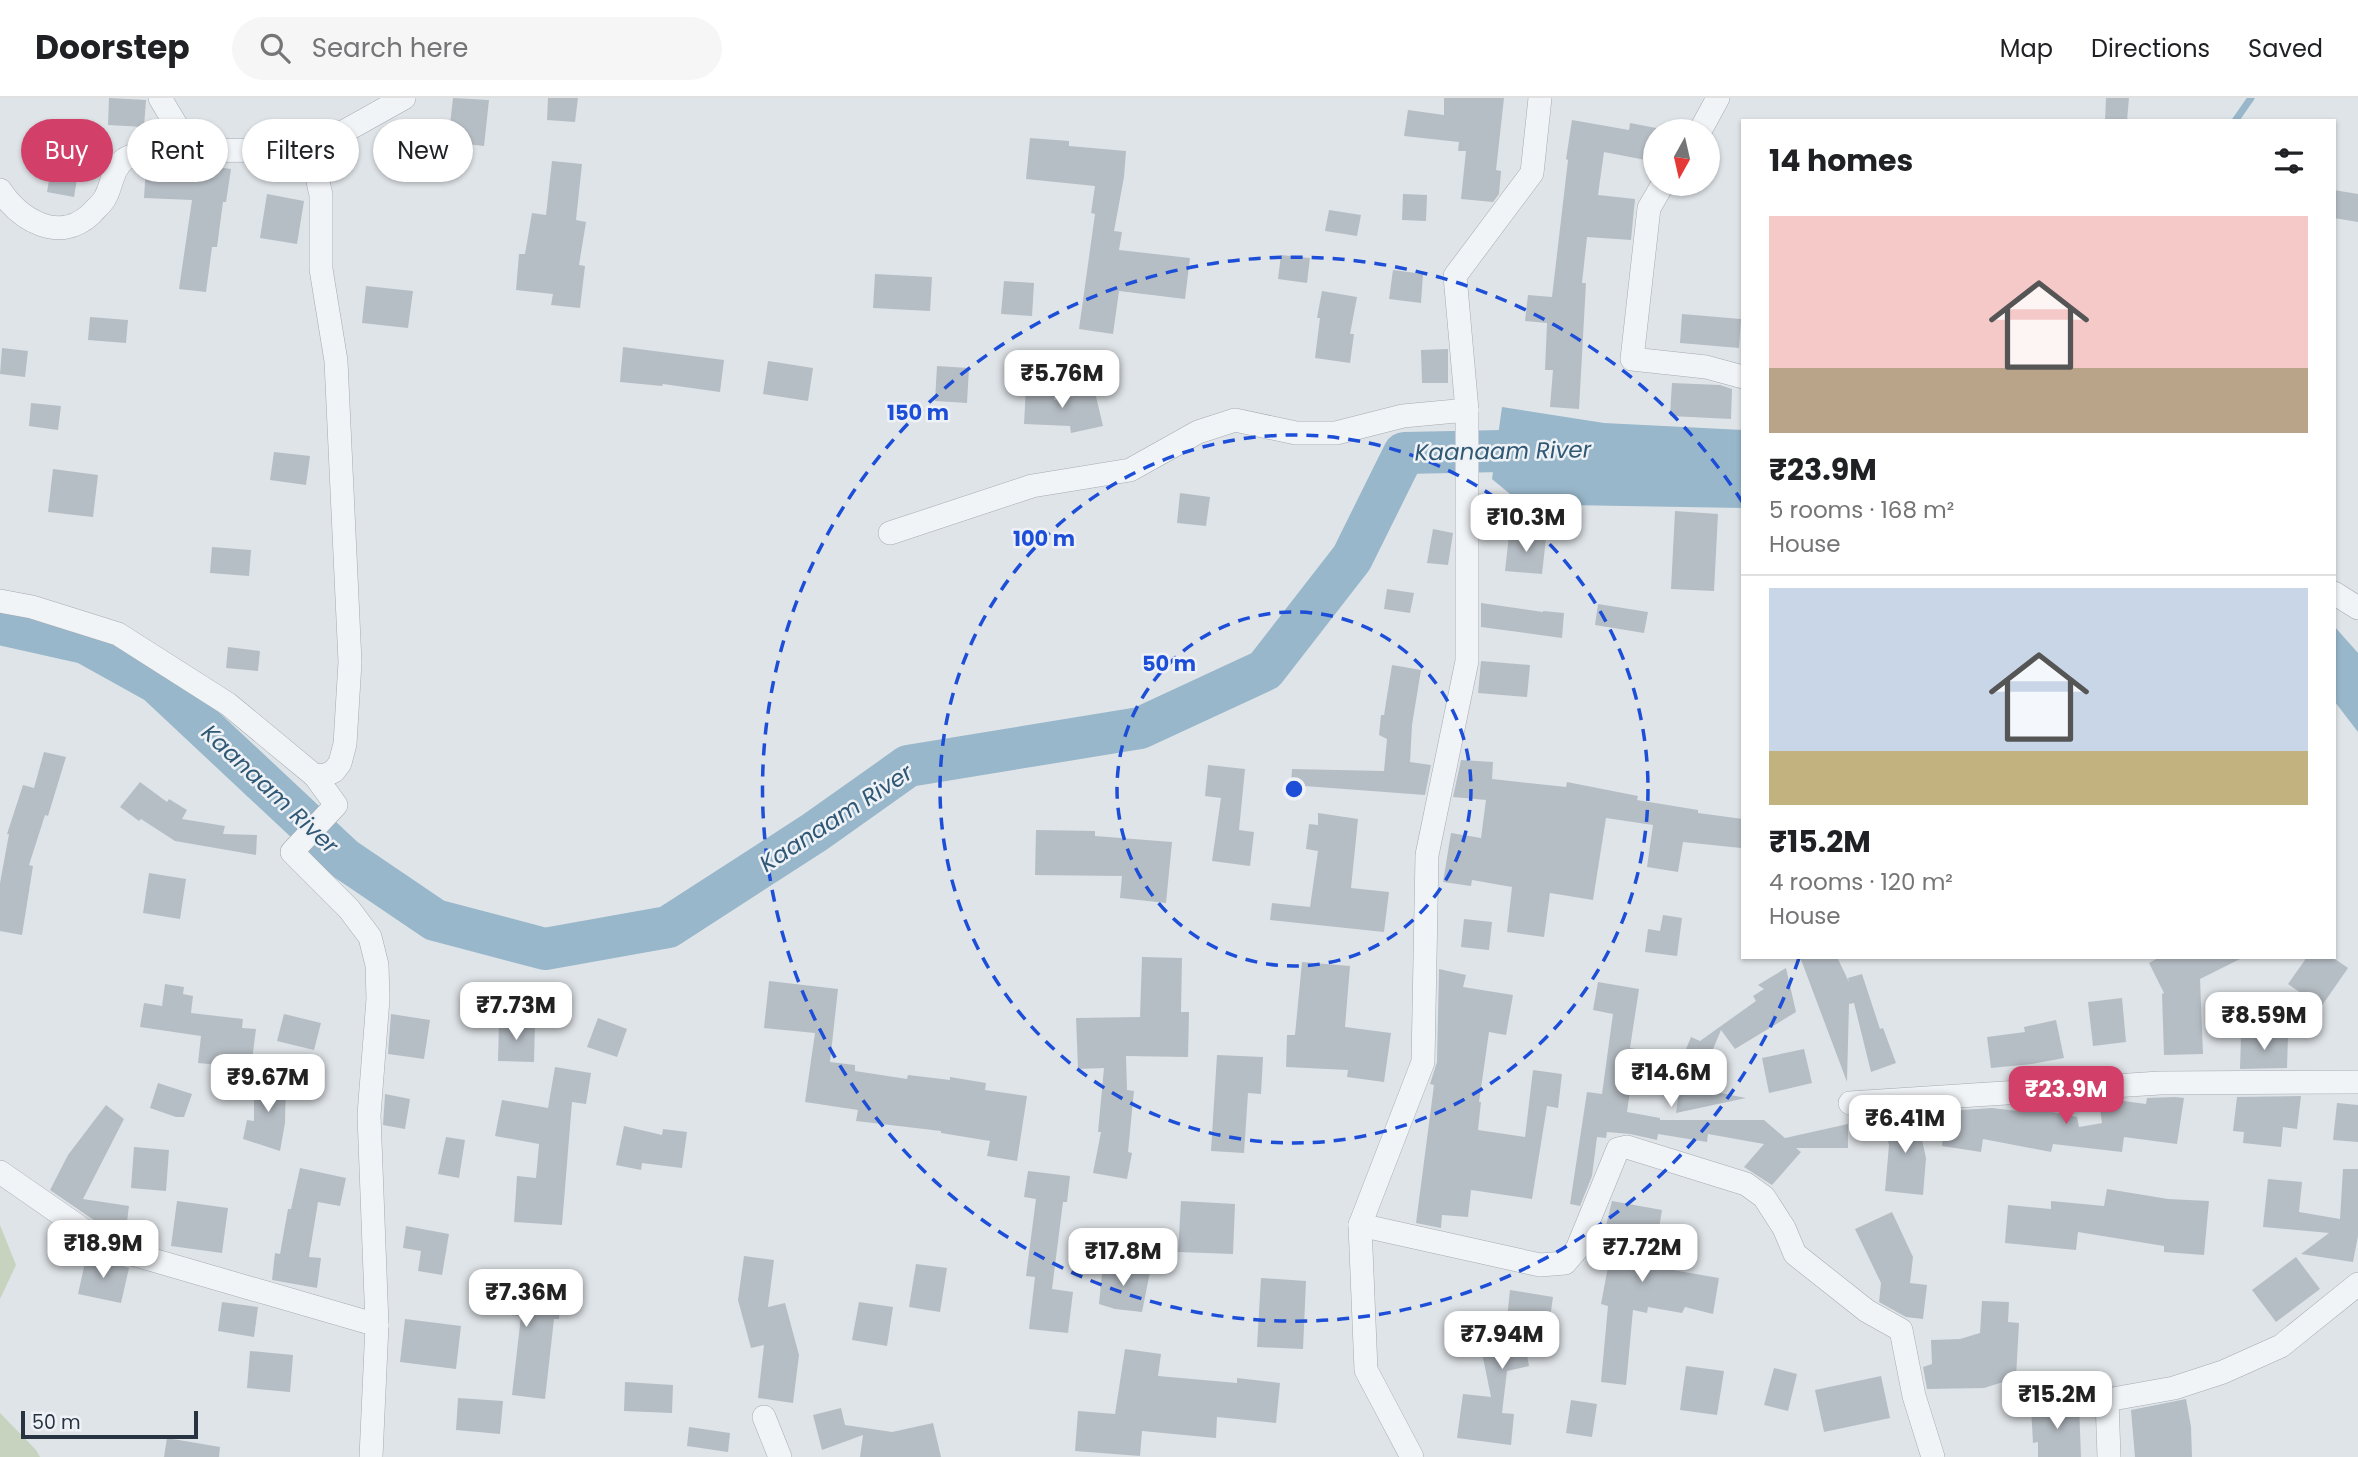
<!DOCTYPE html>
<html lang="en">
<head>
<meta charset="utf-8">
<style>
	:root { --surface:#fff; --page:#f6f6f6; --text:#202124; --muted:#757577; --line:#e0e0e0; --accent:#d23f69 }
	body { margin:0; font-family:Poppins,sans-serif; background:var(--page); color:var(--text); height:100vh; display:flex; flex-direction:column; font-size:26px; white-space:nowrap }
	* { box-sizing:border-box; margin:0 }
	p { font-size:23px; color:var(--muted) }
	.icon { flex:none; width:38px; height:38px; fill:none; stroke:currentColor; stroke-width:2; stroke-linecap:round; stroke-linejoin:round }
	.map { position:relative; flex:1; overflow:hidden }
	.panel { position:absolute; left:1741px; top:21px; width:595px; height:840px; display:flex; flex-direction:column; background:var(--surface); border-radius:0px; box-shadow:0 2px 5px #0004 }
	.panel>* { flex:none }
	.banner { position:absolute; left:21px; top:21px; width:665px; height:63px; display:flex; gap:14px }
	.needle { width:46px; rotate:188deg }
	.buttons { position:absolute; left:1643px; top:21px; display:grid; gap:14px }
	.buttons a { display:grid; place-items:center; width:77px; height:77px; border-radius:50%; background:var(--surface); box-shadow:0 2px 5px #0004; font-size:35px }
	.scale { position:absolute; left:21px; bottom:18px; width:177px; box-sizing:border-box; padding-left:7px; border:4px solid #273340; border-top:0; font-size:19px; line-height:24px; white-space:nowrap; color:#273340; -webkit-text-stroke:5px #eef2f6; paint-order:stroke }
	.price { position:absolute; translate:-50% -60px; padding:0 16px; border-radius:14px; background:#fff; color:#222; font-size:23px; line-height:46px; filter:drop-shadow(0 2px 4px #0008) }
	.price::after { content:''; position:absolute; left:50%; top:42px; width:21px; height:16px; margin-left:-10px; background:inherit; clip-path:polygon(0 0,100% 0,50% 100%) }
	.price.selected { background:var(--accent); color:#fff }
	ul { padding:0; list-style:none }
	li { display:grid; align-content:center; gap:14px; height:371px; padding:0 28px }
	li+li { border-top:2px solid var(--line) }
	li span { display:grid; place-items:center; height:217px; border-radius:0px; color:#555 }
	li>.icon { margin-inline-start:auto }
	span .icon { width:126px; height:126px; fill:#fffc; stroke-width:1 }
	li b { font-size:30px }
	h2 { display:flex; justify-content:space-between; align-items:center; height:84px; padding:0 28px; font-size:30px }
	.tag { padding:0 24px; border-radius:32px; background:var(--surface); box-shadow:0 2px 5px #0004; font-size:24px; line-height:63px }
	.tag.selected { background:var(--accent); color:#fff }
	header { display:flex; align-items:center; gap:42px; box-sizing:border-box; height:98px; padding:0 35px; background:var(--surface); border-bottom:2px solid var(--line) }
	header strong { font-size:33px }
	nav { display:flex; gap:38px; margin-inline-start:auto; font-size:24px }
	.search { width:490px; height:63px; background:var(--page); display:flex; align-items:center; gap:18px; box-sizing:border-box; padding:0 24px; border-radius:38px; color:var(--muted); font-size:26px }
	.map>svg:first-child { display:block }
	.green { fill:#c7d3bf }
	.water { fill:#98b7ca }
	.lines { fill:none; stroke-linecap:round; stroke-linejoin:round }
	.stream { stroke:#98b7ca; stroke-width:7 }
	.river { stroke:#98b7ca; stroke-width:42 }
	.building { fill:#b6bec5 }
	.minor-casing { stroke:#a4abb2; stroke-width:24 }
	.minor { stroke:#f1f4f7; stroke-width:23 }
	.ring { fill:none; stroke:#1d4ed8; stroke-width:3.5; stroke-dasharray:12 9 }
	.labels { text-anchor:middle; stroke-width:5; stroke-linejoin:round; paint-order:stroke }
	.water-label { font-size:23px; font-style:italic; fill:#305875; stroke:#eef2f6 }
	.centre { fill:#1d4ed8; stroke:#eef2f6; stroke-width:3.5 }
	.ring-label { font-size:21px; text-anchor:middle; font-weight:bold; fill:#1d4ed8; stroke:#eef2f6; stroke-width:5; stroke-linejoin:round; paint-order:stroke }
</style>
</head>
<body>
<header>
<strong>Doorstep</strong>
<div class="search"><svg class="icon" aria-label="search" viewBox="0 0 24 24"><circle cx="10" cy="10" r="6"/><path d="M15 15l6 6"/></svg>Search here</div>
<nav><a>Map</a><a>Directions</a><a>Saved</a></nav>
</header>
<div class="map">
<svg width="2358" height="1359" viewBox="0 0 2358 1359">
	<rect width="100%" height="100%" fill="#dfe4e8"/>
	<!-- green -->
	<g class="green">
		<path d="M0 1127 16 1167 0 1201Z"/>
		<path d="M0 1315 36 1352 40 1359H0Z"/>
	</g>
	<!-- water -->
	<g class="water">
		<path d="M1502 309 1604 325 1743 332V410L1566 407 1510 396 1492 381Z"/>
		<path d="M2334 528 2358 555V634L2335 604Z"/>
	</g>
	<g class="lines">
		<!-- stream -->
		<path class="stream" d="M2235 23 2251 0"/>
		<!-- river -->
		<path class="river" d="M0 526 85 545 157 585 345 761 435 822 545 851 668 829 815 734 908 668 1140 630 1265 572 1352 460 1404 355 1553 352"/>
	</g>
	<!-- building -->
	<g class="building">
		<path d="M109 0 146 2 144 29 108 27Z"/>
		<path d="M453 0 489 2 484 48 448 44Z"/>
		<path d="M548 0H578L575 24 547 22Z"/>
		<path d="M1444 0H1504L1496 72 1501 73 1499 96 1493 104 1461 101 1466 53H1458L1459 44 1404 38 1408 12 1444 17Z"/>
		<path d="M2106 0H2129L2127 23H2105Z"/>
		<path d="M1572 22 1629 32 1630 25 1656 30V64L1604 54 1598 97 1635 101 1631 142 1587 139 1582 185H1586L1579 311 1550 309 1553 272H1545L1547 225 1525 223 1528 197 1552 199 1568 62 1566 61Z"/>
		<path d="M1030 40 1069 43V48L1126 53 1124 79 1114 133 1122 134 1119 152 1190 160 1185 201 1119 193 1113 236 1079 231 1095 116 1091 115 1095 88 1026 81Z"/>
		<path d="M552 63 582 66 576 122 586 124 579 167 585 168 580 210 551 207 553 196 516 192 519 156H525L532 115 546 117Z"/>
		<path d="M52 64 79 69 74 99 47 94Z"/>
		<path d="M166 67 203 69V67L231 71 226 104H223L217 149H212L206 194 179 191 192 102 144 100 146 68Z"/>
		<path d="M2334 92 2358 96V124L2334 120Z"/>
		<path d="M267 96 304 103 297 146 260 140Z"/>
		<path d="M1403 96 1427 97 1426 123 1402 122Z"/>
		<path d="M1329 112 1361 117 1357 138 1325 133Z"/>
		<path d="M1281 157 1310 160 1307 185 1278 181Z"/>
		<path d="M1393 172 1423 176 1421 205 1389 201Z"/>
		<path d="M875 176 932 179 930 213 873 210Z"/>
		<path d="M1004 183 1034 185 1032 218 1001 216Z"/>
		<path d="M366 188 413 193 408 230 362 225Z"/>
		<path d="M1322 193 1357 199 1350 236H1354L1350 265 1315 260 1320 220H1317Z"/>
		<path d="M1682 216 1741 221 1739 250 1680 245Z"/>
		<path d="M90 219 128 222 126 245 88 242Z"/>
		<path d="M623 249 724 262 720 294 663 286 662 288 620 284Z"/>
		<path d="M2 250 28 253 25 279 0 276Z"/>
		<path d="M1448 251V285H1422L1421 252Z"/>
		<path d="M768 263 813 270 808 303 763 296Z"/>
		<path d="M937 268 969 270 967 305 935 303Z"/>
		<path d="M1672 285 1720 287 1732 291 1731 321 1670 318Z"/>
		<path d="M1026 288 1055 290 1054 302 1095 294 1103 328 1071 335 1070 328 1024 326Z"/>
		<path d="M31 305 61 308 58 332 29 328Z"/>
		<path d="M274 354 310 358 306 387 270 382Z"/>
		<path d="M53 371 98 377 93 419 48 414Z"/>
		<path d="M1180 395 1210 399 1206 428 1177 425Z"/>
		<path d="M1675 413 1718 416 1714 493 1671 491Z"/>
		<path d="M1433 431 1453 435 1448 467 1427 465Z"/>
		<path d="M1509 437 1546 440 1542 476 1505 473Z"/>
		<path d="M212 449 251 452 249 478 210 475Z"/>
		<path d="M1387 491 1414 495 1410 515 1384 511Z"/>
		<path d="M1481 505 1543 514V513L1564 515 1562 540 1481 529Z"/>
		<path d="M1598 506 1648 514 1644 535 1595 527Z"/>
		<path d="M228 549 260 553 258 573 226 570Z"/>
		<path d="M1481 563 1530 567 1527 599 1478 595Z"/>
		<path d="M1392 567 1421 572 1412 627 1410 664 1431 667 1425 697 1291 687 1292 671 1384 673 1387 641 1379 637 1381 617H1384Z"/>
		<path d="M44 654 66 659 48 718 45 717 29 767 33 768 22 837 0 833V785L9 736H7L23 687 34 690Z"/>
		<path d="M1461 662 1493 664 1492 681 1566 689 1567 684 1638 698 1637 702 1698 712V715L1743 721 1741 750 1683 744 1678 774 1647 769 1653 727 1606 720 1593 802 1550 795 1544 839 1507 834 1512 789 1472 782 1471 788 1443 784 1451 735 1481 740 1486 702 1453 699Z"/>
		<path d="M1208 667 1245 671 1239 732 1254 734 1250 768 1212 763 1221 700 1205 698Z"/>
		<path d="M140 684 167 704 169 701 187 712 182 721 225 728 223 736 257 737 256 757 175 743 141 721 139 723 120 709Z"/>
		<path d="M1318 715 1358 721 1351 790 1389 794 1384 834 1270 822 1272 805 1310 809 1318 753 1306 751 1309 726 1318 727Z"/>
		<path d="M1036 732 1095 733V738L1172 744 1166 805 1120 800 1122 778 1035 777Z"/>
		<path d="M149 775 186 781 180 821 143 815Z"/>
		<path d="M1663 817 1682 820 1677 858 1645 854 1648 831 1660 833Z"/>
		<path d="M1464 821 1492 824 1489 852 1461 849Z"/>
		<path d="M1142 859 1182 860 1181 914H1189L1188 959 1126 958 1127 992 1134 993 1128 1054 1132 1055 1127 1081 1093 1075 1101 1034H1098L1104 970 1078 971 1076 920 1140 919Z"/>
		<path d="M1800 859H1837L1849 884 1848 880 1862 876 1880 931 1883 930 1896 965 1871 974 1854 905 1849 906 1847 984Z"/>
		<path d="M2160 859H2244L2200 881 2203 956 2164 957 2162 896 2164 895 2149 865Z"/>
		<path d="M2307 859H2332L2348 870 2321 909 2288 886Z"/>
		<path d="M1302 864 1350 868 1345 929 1391 935 1384 984 1347 979 1348 972 1286 969 1287 937H1295Z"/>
		<path d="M1786 870 1796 914 1735 951 1721 932 1706 968 1670 990 1691 939 1700 943 1756 903 1753 898 1764 891 1758 887Z"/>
		<path d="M1439 871 1466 877 1463 889 1513 897 1506 937 1489 934 1479 1004H1481L1478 1032 1525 1039 1533 972 1562 976 1558 1010 1547 1008 1532 1101 1471 1092 1468 1119 1442 1117 1441 1130 1416 1125 1434 987 1430 986 1437 964Z"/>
		<path d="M769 883 838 891 830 964 855 967V973L907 981 908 977 950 982V979L986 985 985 992 1027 998 1017 1063 987 1058 990 1043 941 1035V1033L856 1023 858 1012 805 1004 815 935 764 930Z"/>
		<path d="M1598 884 1639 891 1630 950 1636 951 1627 1014 1660 1020V1022H1764L1785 1040 1848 1026V1050H1796L1801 1054 1772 1087 1744 1069 1764 1046 1708 1036 1707 1044 1658 1036 1657 1042 1630 1036 1607 1034 1606 1040 1597 1039 1592 1078 1580 1108 1570 1106 1587 994 1602 996 1613 916 1593 912Z"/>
		<path d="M165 886 184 889 183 896 193 898 191 915 243 921 242 930 256 931 251 970 198 965 201 938 140 929 144 905 162 908Z"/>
		<path d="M2122 900 2126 944 2093 948 2088 904Z"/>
		<path d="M284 916 321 925 314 952 277 943Z"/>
		<path d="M391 916 430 922 424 961 388 956Z"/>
		<path d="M598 920 627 931 617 959 587 949Z"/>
		<path d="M2056 922 2064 960 2032 966 1991 970 1987 939 2025 934 2024 929Z"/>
		<path d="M499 924 535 925 534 964 498 963Z"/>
		<path d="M2241 937 2288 938 2287 970 2240 971Z"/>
		<path d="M1804 951 1812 985 1769 995 1762 960Z"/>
		<path d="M1217 957 1263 959 1261 996 1248 995 1244 1055 1211 1053Z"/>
		<path d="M555 969 591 975 586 1006 572 1004 562 1127 514 1124 517 1078 536 1080 539 1046 495 1038 502 1002 548 1010Z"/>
		<path d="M254 982H286L285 1025 280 1053 243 1041 247 1022 254 1023Z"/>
		<path d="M158 985 192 996 184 1019H176L150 1010Z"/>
		<path d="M1680 987 1746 1000 1676 1015Z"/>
		<path d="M385 996 410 1001 405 1031 383 1027Z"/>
		<path d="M2301 998 2297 1031 2283 1029 2281 1049 2243 1045 2244 1034 2233 1033 2237 999Z"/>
		<path d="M2175 999 2184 1000 2177 1046 2124 1039 2122 1054 2053 1046 2051 1054 1983 1041 1981 1054 1942 1048 1946 1013 1992 1010 2018 1013 2020 1008 2077 1019 2079 1029 2102 1025 2099 1003 2116 1002 2146 1006 2147 1000Z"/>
		<path d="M2337 1005 2358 1007V1044L2333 1042Z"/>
		<path d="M106 1007 124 1021 83 1101 129 1108 125 1139 114 1136 50 1092 68 1057Z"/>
		<path d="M1916 1015 1926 1060 1923 1097 1885 1093 1889 1047 1882 1018Z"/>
		<path d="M624 1028 662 1037 663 1031 687 1034 682 1070 642 1065 641 1072 616 1067Z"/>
		<path d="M446 1039 465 1042 459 1080 438 1076Z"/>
		<path d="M134 1049 169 1052 166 1093 131 1090Z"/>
		<path d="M300 1070 346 1080 340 1108 318 1104 309 1159 321 1160 317 1190 272 1182 275 1155 280 1156 288 1111H291Z"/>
		<path d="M2343 1071H2358V1138L2353 1164 2301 1156 2329 1135 2263 1129 2268 1081 2302 1084 2299 1114 2340 1121Z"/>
		<path d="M1028 1073 1070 1078 1067 1104H1063L1052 1191 1073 1194 1068 1235 1029 1231 1035 1179 1026 1178 1036 1101 1024 1099Z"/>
		<path d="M2107 1091 2168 1101 2209 1103 2204 1157 2164 1154V1148L2078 1134 2076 1152 2005 1145 2008 1107 2051 1111V1103L2104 1108Z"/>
		<path d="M177 1103 228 1110 222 1155 171 1148Z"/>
		<path d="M1181 1103 1235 1106 1233 1156 1178 1154Z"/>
		<path d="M1612 1103 1662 1112 1653 1167 1655 1169 1719 1180 1713 1216 1685 1209 1682 1215 1648 1209 1647 1215 1633 1212 1626 1287 1601 1284 1608 1208 1601 1206 1613 1142 1603 1140Z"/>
		<path d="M1892 1114 1913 1159 1910 1185 1927 1187 1923 1221 1906 1219 1879 1204 1881 1185 1855 1131Z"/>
		<path d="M406 1128 449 1136 442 1177 418 1173 421 1153 403 1150Z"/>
		<path d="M94 1156 104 1162 129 1170 121 1205 78 1196 86 1160 93 1161Z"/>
		<path d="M744 1158 774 1162 768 1209 785 1205 799 1257 793 1305 758 1300 764 1247 751 1250 738 1202Z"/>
		<path d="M2296 1159 2320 1191 2276 1224 2252 1192Z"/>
		<path d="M916 1166 947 1170 940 1214 909 1209Z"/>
		<path d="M1103 1166 1150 1174 1142 1214 1115 1211 1099 1206Z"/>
		<path d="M1261 1180 1306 1183 1303 1251 1257 1249Z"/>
		<path d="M477 1183 561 1190 559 1221H554L545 1301 512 1297 521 1218 475 1214Z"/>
		<path d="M1510 1192 1553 1199 1549 1228 1521 1225 1529 1268 1507 1273 1502 1315 1514 1316 1511 1347 1457 1340 1463 1296 1491 1299 1480 1245 1505 1240Z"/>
		<path d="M1982 1203 2009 1204 2008 1224 2019 1225 2016 1280 1984 1290 1927 1291 1923 1269 1932 1266 1931 1242 1960 1241 1980 1235Z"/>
		<path d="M222 1204 258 1209 254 1239 218 1233Z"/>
		<path d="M859 1204 893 1209 887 1248 852 1242Z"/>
		<path d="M405 1221 461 1228 456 1271 400 1264Z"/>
		<path d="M1125 1251 1161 1256 1158 1278 1237 1285V1280L1280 1285 1276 1325 1217 1319 1216 1340 1142 1333 1140 1358 1075 1353 1078 1313 1115 1316Z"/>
		<path d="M250 1253 293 1257 290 1294 247 1290Z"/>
		<path d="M1686 1268 1724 1273 1717 1317 1680 1312Z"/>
		<path d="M1774 1270 1797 1276 1788 1313 1764 1307Z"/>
		<path d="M1881 1278 1890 1320 1824 1334 1815 1292Z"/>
		<path d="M625 1284 673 1287 672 1315 624 1313Z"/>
		<path d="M458 1300 503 1303 500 1336 456 1332Z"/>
		<path d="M2186 1301 2191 1329 2192 1359H2135L2131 1312Z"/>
		<path d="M1571 1302 1597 1306 1592 1339 1566 1335Z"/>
		<path d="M2079 1307 2081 1359H2038V1344L2033 1345 2031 1309Z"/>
		<path d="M841 1310 845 1327 892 1334 933 1325 941 1359H860L863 1337 822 1352 813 1317Z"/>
		<path d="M689 1329 730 1335 728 1354 687 1348Z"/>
		<path d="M167 1340 220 1349 219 1359H164Z"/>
	</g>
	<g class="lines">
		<defs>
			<g id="minor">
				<path d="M160 0 191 52"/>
				<path d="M1700 33 1718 0"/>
				<path d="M311 52 321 97V171L336 263 350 564 345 646 340 665 334 673 326 677 315 678"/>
				<path d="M1663 86 1649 110 1632 261 1706 269 1743 279"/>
				<path d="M0 92C20 122 59 146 91 116 95 111 102 106 105 100 112 88 112 70 125 61 130 58 139 56 145 53L311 52 404 0"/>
				<path d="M890 435 1032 388 1130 372 1198 334 1235 322 1296 335H1336L1403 318 1467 312"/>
				<path d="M2334 495 2358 510"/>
				<path d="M0 503 32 509 118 536 228 606 315 678 336 707 292 754 349 811 370 839 377 867 378 901 369 1017 377 1227 371 1359"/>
				<path d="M1850 1005 2160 985 2358 984"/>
				<path d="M0 1074 108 1149 377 1227"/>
				<path d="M1360 1127 1540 1167 1565 1165 1577 1151 1618 1051 1627 1049 1746 1086 1764 1099 1784 1130 1795 1156 1867 1213 1901 1232 1914 1298 1933 1359"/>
				<path d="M764 1319 780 1359"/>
				<path d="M1412 1359 1366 1272 1360 1127 1423 964 1427 757 1467 563V312L1455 178 1532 75 1540 0"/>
				<path d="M2109 1359 2107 1302 2174 1290 2223 1274 2281 1248 2358 1186"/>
			</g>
		</defs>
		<!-- minor casing -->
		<use href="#minor" class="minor-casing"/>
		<!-- minor -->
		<use href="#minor" class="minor"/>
	</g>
	<!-- distance rings -->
	<g class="ring">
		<circle cx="1294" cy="691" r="177"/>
		<circle cx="1294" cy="691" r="354"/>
		<path d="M1799 860A532 532 0 1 1 1743 405"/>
	</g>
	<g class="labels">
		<!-- water labels -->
		<g class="water-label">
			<text transform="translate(1503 353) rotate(-1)" y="8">Kaanaam River</text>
			<text transform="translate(270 691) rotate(43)" y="8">Kaanaam River</text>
			<text transform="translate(836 720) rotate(-33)" y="8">Kaanaam River</text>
		</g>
	</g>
	<circle cx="1294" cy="691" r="10" class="centre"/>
	<g class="ring-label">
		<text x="918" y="322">150 m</text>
		<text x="1044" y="448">100 m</text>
		<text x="1169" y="573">50 m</text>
	</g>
</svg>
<div class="buttons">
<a><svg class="needle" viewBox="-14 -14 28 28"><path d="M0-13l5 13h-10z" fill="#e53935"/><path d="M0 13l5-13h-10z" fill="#757577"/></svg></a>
</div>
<div class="scale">50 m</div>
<b class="price" style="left:1062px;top:312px">₹5.76M</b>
<b class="price" style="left:1526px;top:456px">₹10.3M</b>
<b class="price" style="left:516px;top:944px">₹7.73M</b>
<b class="price" style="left:2264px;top:954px">₹8.59M</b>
<b class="price" style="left:1671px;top:1011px">₹14.6M</b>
<b class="price" style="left:268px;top:1016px">₹9.67M</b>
<b class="price selected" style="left:2066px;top:1028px">₹23.9M</b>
<b class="price" style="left:1905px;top:1057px">₹6.41M</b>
<b class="price" style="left:103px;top:1182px">₹18.9M</b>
<b class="price" style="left:1642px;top:1186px">₹7.72M</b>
<b class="price" style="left:1123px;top:1190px">₹17.8M</b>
<b class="price" style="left:526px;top:1231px">₹7.36M</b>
<b class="price" style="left:1502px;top:1273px">₹7.94M</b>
<b class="price" style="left:2057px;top:1333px">₹15.2M</b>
<div class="banner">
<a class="tag selected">Buy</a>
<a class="tag">Rent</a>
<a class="tag">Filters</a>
<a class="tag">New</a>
</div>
<section class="panel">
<h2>14 homes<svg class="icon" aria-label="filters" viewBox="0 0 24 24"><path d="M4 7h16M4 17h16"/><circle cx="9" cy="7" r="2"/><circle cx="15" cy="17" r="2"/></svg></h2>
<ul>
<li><span style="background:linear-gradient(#f6c9c9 70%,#b9a48a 0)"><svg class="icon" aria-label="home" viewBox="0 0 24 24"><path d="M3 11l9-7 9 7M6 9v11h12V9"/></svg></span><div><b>₹23.9M</b><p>5 rooms · 168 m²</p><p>House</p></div></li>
<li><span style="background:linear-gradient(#c9d6e8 75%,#c2b280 0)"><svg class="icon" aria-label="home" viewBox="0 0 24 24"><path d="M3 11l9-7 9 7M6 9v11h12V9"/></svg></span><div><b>₹15.2M</b><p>4 rooms · 120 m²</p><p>House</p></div></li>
</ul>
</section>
</div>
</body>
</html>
